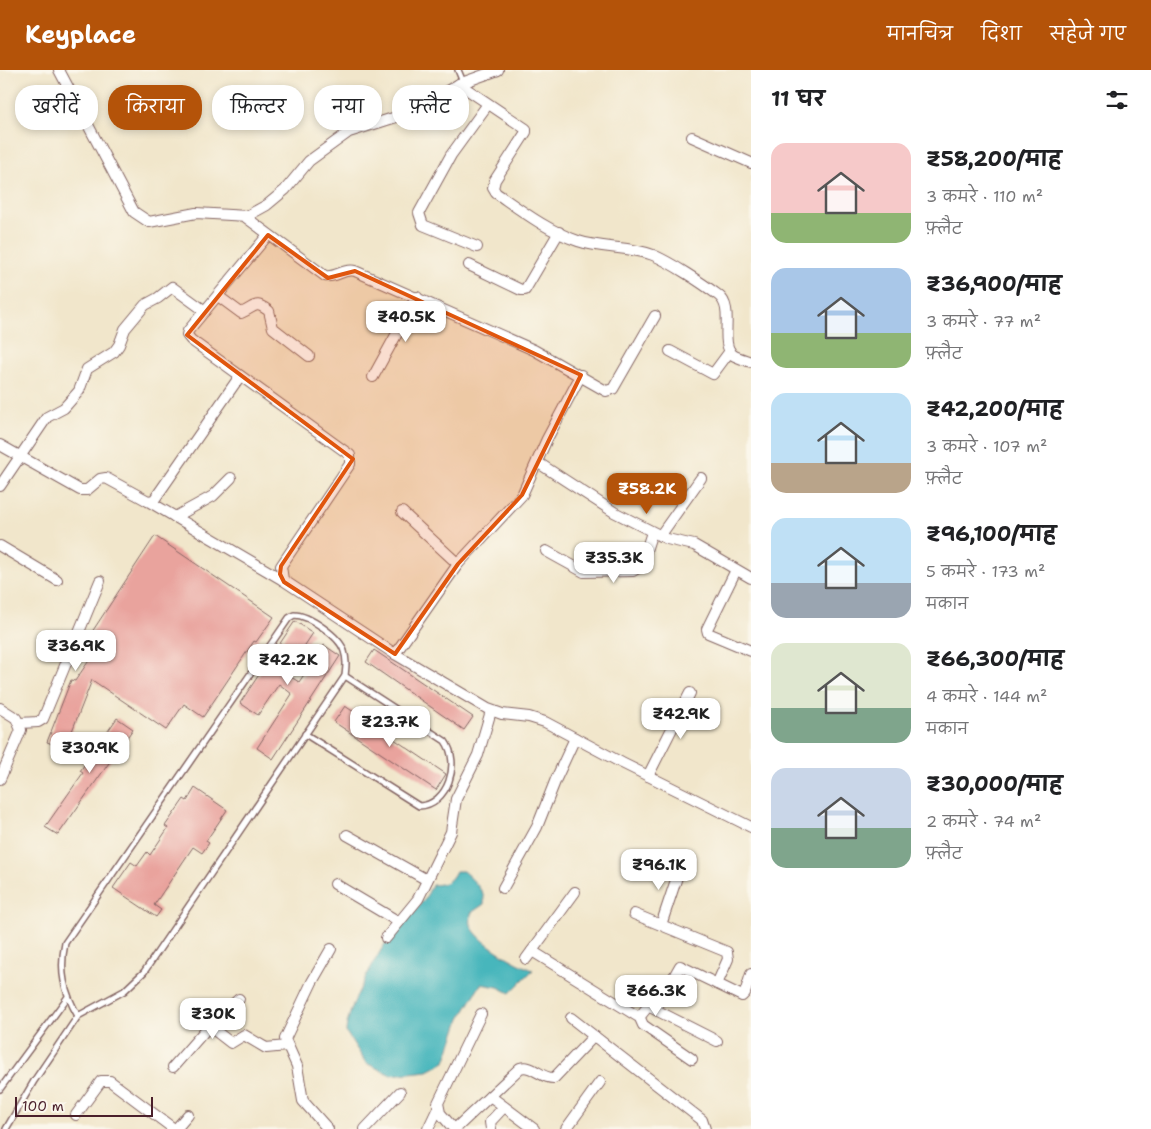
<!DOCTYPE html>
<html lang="hi">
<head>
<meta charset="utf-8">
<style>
	:root { --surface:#fff; --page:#f2f2f2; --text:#202124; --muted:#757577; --accent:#b45309 }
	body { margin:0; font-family:"Shantell Sans","Playpen Sans Deva",sans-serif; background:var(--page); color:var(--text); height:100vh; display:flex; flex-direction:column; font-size:19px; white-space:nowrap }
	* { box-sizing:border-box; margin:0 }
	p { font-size:16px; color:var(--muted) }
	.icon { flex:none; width:28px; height:28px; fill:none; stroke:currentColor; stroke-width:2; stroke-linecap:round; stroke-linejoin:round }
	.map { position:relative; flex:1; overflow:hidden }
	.panel { display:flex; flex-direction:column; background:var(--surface); width:400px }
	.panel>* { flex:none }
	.guide { position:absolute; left:15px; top:15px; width:475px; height:45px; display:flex; gap:10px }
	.scale { position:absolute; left:15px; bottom:12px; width:138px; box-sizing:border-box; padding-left:5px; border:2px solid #4a1f2b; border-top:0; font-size:14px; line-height:18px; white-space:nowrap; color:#4a1f2b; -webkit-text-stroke:4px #fbf7ec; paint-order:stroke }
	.price { position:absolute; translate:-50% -42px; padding:0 11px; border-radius:10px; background:#fff; color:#222; font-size:16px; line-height:32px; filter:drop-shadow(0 1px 2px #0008) }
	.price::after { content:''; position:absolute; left:50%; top:30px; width:15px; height:11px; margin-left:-8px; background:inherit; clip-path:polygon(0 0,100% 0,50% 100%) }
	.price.current { background:var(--accent); color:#fff }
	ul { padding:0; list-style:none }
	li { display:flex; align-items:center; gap:15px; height:125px; padding:0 20px }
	li span { display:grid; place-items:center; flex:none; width:140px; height:100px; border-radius:15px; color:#555 }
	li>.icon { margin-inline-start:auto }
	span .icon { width:60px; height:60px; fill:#fffc; stroke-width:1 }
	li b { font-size:21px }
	h2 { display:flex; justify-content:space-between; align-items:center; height:60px; padding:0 20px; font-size:21px }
	.tag { padding:0 18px; border-radius:20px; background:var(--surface); box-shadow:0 2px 8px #0003; font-size:18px; line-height:45px }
	.tag.current { background:var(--accent); color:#fff }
	header { display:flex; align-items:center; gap:30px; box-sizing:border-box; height:70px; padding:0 25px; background:var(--accent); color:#fff }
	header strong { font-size:24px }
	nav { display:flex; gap:28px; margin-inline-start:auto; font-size:18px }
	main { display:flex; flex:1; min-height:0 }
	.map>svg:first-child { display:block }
	.water { fill:#46b6bc; stroke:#486a74 }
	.building { fill:#e9a39d }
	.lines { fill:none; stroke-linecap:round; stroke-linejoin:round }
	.service-casing { stroke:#846563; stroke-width:8 }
	.minor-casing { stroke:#846563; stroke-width:12 }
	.service { stroke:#fff; stroke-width:5 }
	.minor { stroke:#fff; stroke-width:10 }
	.marked { fill:#e0560e; fill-opacity:0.2; stroke:#e0560e; stroke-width:4; stroke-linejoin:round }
</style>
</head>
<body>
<header>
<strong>Keyplace</strong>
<nav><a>मानचित्र</a><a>दिशा</a><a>सहेजे गए</a></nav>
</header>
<main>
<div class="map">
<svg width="751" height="1059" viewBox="0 0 751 1059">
	<rect width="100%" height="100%" fill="#fbf7ec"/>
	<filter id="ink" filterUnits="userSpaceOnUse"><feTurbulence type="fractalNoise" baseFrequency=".02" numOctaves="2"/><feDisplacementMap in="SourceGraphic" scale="10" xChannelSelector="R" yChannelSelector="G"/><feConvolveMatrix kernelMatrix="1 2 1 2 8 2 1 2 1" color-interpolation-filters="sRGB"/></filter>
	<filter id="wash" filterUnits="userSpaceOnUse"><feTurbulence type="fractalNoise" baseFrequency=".0096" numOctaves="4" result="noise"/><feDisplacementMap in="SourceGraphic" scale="20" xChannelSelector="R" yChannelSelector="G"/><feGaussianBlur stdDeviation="1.12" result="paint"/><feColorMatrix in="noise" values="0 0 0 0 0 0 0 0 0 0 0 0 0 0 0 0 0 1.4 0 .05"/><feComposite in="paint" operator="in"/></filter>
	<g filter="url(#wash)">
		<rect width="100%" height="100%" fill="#f1e6cb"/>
		<!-- water -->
		<path class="water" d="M456 801H463C472 809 486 821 484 834L471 843C471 847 470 851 471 855 477 872 517 894 533 900L510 923 498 917 481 914 460 949 445 992 428 1001 391 1005 366 993 346 962C346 940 377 884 391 865 406 847 423 837 432 815 445 814 450 813 456 801Z"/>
		<g id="blocks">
			<!-- building -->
			<g class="building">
				<path d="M155 466 274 547 256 572 254 571 203 647 184 634 166 660 92 610 65 679 47 672 71 610 75 611 99 576 88 568Z"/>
				<path d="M295 551 313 563 286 604 299 612 324 575 340 586 273 689 257 678 292 624 279 614 258 645 240 633Z"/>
				<path d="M374 580 473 647 464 660 366 592Z"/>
				<path d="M345 636 446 704 436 720 334 652Z"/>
				<path d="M117 648 133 659 58 765 45 757 83 703 80 701Z"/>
				<path d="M195 718 227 740 206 771 209 773 202 783 193 777 154 835 161 840 156 847 113 818 131 792 137 796 147 782 150 785 168 758 165 756 184 729 187 731Z"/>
			</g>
		</g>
	</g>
	<g filter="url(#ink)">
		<use href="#blocks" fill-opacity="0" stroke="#846563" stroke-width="1"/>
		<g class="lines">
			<defs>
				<g id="service">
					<path d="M458 0 463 12"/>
					<path d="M305 664 419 736C448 735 461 693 445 671L345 606"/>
					<path d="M0 1019 67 928"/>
					<path d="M6 1059 34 1011 78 946 124 921 144 902 345 606C346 597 347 590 344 581 340 567 309 545 294 545L289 548 65 873C59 901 64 922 78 946"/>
				</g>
				<g id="minor">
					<path d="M59 0 134 142 149 152 196 143 247 146 267 135 285 120 309 91 349 62 412 42 459 14 498 0"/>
					<path d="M459 14 526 59V62L495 110 493 118 496 123C522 141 548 161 578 171 602 179 630 176 653 185 670 192 702 213 718 225 736 238 718 272 733 285 738 288 746 290 751 292"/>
					<path d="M692 67 751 93"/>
					<path d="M244 146 325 206C336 208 344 198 355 201L534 280 606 321 613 319 655 246"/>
					<path d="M268 165 188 261 187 265 191 270 350 385V394L281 496 283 510 395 584 488 639 502 644 529 647 545 652 622 693 751 757"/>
					<path d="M477 177 423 155 419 143 451 85 488 34"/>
					<path d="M469 195 521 220H525L559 162"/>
					<path d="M218 226 241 243C256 237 254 230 269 241L273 258 309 286"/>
					<path d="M670 281 713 304 730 281"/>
					<path d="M373 307 417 227"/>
					<path d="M0 375 80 420H87L100 409 106 408 148 431 154 430 240 306"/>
					<path d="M537 392 614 442 667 469 694 475 751 508"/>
					<path d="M0 416 47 347 64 338 79 321 87 299 114 282 119 275 125 259 145 235 158 228 172 217 205 241"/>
					<path d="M148 431 283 510"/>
					<path d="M402 442 458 494"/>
					<path d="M175 447 213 426 231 408"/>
					<path d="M660 466 701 408"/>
					<path d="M0 476 57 510"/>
					<path d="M546 481 584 502 633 501 641 496 652 462"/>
					<path d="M736 500 707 559 708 563 751 581"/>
					<path d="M395 584 458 494 522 425 547 369 581 305"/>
					<path d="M0 638 16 648 21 660 0 709"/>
					<path d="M20 653 38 652 43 649 100 511"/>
					<path d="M648 706 690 623"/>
					<path d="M347 765 427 810"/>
					<path d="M335 814 399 852"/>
					<path d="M503 818 537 757 556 709 575 668"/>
					<path d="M634 844 727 882 728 889 717 914"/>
					<path d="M661 855 681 795"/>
					<path d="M386 868 418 829 451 762 456 729 478 685 491 641"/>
					<path d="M532 881 637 946 641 945 650 934 659 933 680 896 742 926 745 923 751 904"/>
					<path d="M526 889 575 822"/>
					<path d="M648 936 717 971"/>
					<path d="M639 946 643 955 692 989"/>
					<path d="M571 948 702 1050 705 1059"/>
					<path d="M209 956 231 973 244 965 266 978 287 976"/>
					<path d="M173 997 209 956 239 929"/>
					<path d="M490 1026 534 1059"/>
					<path d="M76 1045 101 1011H110L174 1059"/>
					<path d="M176 1059 188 1045"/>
					<path d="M328 1059 303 1031 297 996 285 969 312 912 331 879"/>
					<path d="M365 1059 400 1022"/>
					<path d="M428 1059 438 1038"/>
					<path d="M454 1059 440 1043 438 1033 481 944"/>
					<path d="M455 1059 520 998C533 994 541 1009 554 1008L594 966"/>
					<path d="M491 1059 490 1052 504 1037"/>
					<path d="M566 1059 600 1012"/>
				</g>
			</defs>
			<!-- service casing -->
			<use href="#service" class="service-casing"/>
			<!-- minor casing -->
			<use href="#minor" class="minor-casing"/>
			<!-- service -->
			<use href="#service" class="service"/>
			<!-- minor -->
			<use href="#minor" class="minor"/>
		</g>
	</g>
	<!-- marked area -->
	<path class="marked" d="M268 165 328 208 355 201 581 305 522 425 458 494 395 584 284 512 280 504 281 496 353 389 187 265Z"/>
</svg>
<div class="scale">100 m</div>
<b class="price" style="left:406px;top:273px">₹40.5K</b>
<b class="price current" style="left:647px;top:445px">₹58.2K</b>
<b class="price" style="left:614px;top:514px">₹35.3K</b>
<b class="price" style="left:76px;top:602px">₹36.9K</b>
<b class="price" style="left:288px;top:616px">₹42.2K</b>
<b class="price" style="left:681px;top:670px">₹42.9K</b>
<b class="price" style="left:390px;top:678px">₹23.7K</b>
<b class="price" style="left:90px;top:704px">₹30.9K</b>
<b class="price" style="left:659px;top:821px">₹96.1K</b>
<b class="price" style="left:656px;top:947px">₹66.3K</b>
<b class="price" style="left:213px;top:970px">₹30K</b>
<div class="guide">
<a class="tag">खरीदें</a>
<a class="tag current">किराया</a>
<a class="tag">फ़िल्टर</a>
<a class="tag">नया</a>
<a class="tag">फ़्लैट</a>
</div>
</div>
<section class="panel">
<h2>11 घर<svg class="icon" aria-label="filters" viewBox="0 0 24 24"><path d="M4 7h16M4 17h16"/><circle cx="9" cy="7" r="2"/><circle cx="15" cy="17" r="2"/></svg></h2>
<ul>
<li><span style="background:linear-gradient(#f6c9c9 70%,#8fb573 0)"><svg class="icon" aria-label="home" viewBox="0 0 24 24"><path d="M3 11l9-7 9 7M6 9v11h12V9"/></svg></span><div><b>₹58,200/माह</b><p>3 कमरे · 110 m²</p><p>फ़्लैट</p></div></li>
<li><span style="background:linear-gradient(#a9c7e8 65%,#8fb573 0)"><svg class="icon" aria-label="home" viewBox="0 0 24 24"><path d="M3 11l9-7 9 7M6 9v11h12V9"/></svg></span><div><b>₹36,900/माह</b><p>3 कमरे · 77 m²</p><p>फ़्लैट</p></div></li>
<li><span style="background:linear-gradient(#bfe0f5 70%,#b9a48a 0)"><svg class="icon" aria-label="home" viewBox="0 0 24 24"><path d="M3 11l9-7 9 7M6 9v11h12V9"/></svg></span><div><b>₹42,200/माह</b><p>3 कमरे · 107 m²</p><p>फ़्लैट</p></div></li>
<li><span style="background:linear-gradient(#bfe0f5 65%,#9aa5b1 0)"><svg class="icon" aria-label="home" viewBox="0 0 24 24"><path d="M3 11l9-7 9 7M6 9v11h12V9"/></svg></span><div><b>₹96,100/माह</b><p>5 कमरे · 173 m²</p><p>मकान</p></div></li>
<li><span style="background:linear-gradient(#dfe7d0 65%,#7fa58c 0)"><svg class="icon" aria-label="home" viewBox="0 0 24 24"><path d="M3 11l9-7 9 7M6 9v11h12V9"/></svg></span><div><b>₹66,300/माह</b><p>4 कमरे · 144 m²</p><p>मकान</p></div></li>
<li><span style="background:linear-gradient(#c9d6e8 60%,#7fa58c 0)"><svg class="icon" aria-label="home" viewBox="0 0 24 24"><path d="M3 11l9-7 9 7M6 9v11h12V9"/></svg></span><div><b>₹30,000/माह</b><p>2 कमरे · 74 m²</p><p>फ़्लैट</p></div></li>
</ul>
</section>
</main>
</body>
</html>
